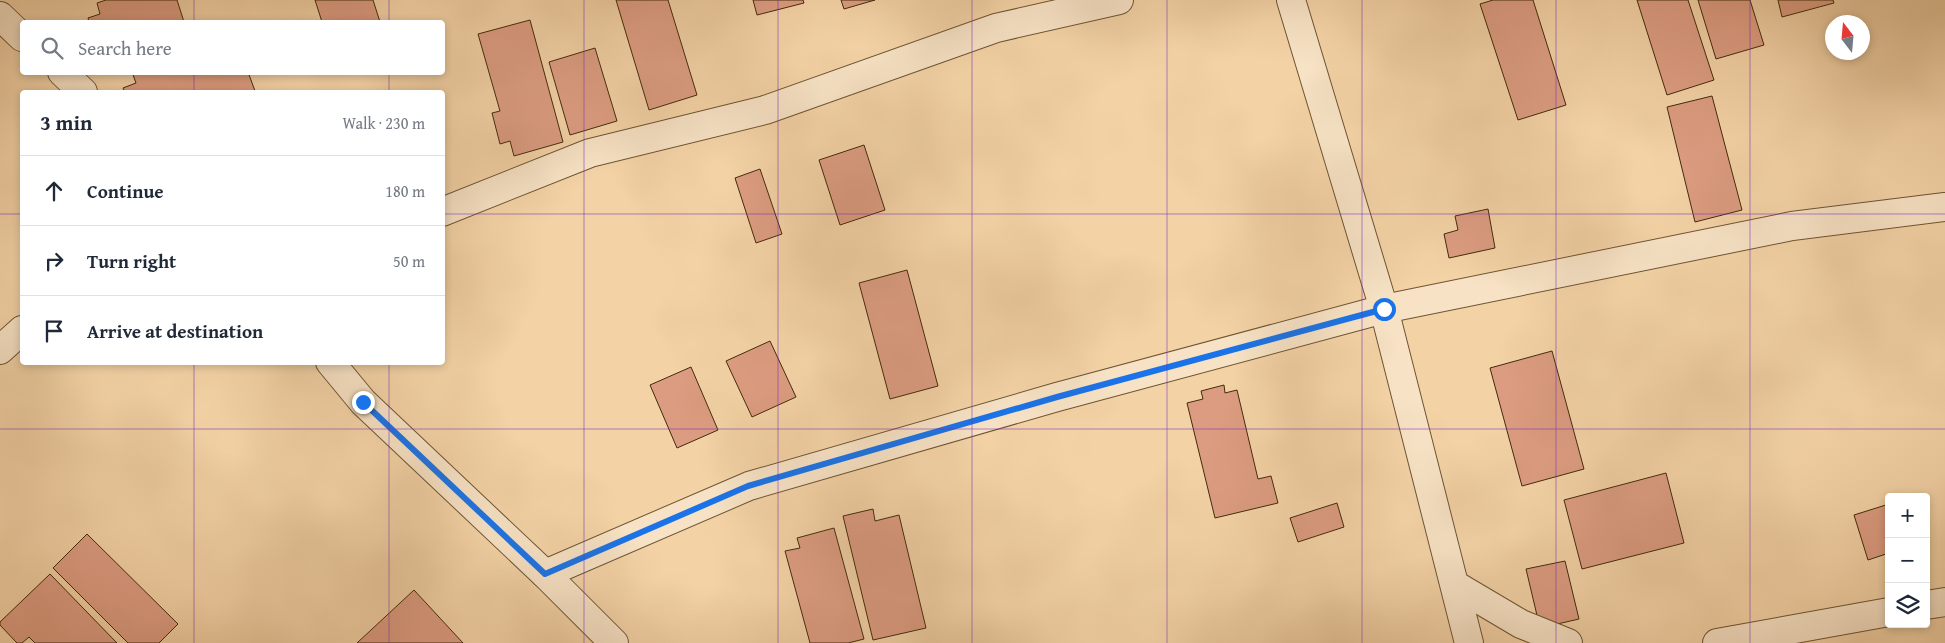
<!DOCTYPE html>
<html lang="en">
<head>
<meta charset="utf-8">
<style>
  :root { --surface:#fff; --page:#f2f2f3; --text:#1f2937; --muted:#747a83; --line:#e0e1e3 }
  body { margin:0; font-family:"Gentium Book Plus",serif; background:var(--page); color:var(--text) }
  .controls { position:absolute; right:15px; bottom:15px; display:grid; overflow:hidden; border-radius:5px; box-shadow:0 2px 8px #0003 }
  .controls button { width:45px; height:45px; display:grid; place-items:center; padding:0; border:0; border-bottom:1px solid var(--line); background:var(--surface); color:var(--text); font:25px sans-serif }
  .compass { position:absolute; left:1825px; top:15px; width:45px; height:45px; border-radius:50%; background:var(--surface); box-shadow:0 2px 8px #0003; rotate:344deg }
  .stop { position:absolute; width:15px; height:15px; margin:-11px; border:4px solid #1a73e8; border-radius:50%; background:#fff }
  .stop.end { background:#1a73e8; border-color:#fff; box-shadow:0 1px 5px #0008 }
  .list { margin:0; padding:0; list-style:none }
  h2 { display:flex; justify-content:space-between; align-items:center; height:65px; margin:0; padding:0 20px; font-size:21px }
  h2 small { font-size:16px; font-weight:400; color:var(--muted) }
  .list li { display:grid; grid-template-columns:32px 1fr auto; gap:15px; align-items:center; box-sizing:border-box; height:70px; padding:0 20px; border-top:1px solid var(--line) }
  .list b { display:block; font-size:19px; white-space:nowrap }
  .list em { font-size:16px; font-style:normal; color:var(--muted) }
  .icon { flex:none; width:28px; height:28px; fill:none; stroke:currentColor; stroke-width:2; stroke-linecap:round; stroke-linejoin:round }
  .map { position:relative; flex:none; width:1945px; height:643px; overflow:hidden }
  .search { position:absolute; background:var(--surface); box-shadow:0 2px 8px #0003; left:20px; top:20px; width:425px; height:55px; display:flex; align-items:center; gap:12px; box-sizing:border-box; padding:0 18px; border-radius:5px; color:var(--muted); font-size:19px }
  .panel { position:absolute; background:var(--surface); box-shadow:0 2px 8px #0003; left:20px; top:90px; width:425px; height:275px; border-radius:5px }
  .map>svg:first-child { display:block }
  .building { fill:#dc9c81; stroke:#422b0c }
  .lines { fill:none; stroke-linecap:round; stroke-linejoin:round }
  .street-casing { stroke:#6e5532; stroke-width:30 }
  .street { stroke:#f7e2c5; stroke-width:28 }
  .route { stroke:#1a73e8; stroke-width:6 }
  .grid { fill:none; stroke:#7b2cbf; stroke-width:1; stroke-opacity:0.55 }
</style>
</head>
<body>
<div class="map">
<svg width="1945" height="643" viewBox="0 0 1945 643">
  <rect width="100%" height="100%" fill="#f3d2a6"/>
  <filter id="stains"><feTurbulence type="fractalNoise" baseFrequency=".004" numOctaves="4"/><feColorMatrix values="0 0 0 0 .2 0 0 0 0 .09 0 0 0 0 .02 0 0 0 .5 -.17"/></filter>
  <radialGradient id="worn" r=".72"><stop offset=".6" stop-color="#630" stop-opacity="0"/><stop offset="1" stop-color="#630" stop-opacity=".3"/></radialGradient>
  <g class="building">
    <path d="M 106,0 L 177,0 L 184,22 L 89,22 L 88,18 L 100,14 L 97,3 Z"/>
    <path d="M 315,0 L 373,0 L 380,22 L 322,22 Z"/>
    <path d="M 616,0 L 668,0 L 697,95 L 649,110 Z"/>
    <path d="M 753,0 L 803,0 L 804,3 L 757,15 Z"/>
    <path d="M 841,0 L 875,0 L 844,9 Z"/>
    <path d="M 1493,0 L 1533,0 L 1566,105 L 1518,120 L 1480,4 Z"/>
    <path d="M 1637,0 L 1688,0 L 1714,80 L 1667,95 Z"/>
    <path d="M 1698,0 L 1750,0 L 1764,45 L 1716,59 Z"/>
    <path d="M 1778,0 L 1833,0 L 1834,3 L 1782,17 Z"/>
    <path d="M 530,20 L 563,142 L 514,156 L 510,141 L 500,144 L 492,113 L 500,111 L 478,34 Z"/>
    <path d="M 595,48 L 617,121 L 570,135 L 549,62 Z"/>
    <path d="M 132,72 L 248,72 L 255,91 L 125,92 L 123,88 L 136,83 Z"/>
    <path d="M 1712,96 L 1742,210 L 1695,222 L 1667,107 Z"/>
    <path d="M 864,145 L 885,210 L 840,225 L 819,160 Z"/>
    <path d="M 760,169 L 782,234 L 756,243 L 735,178 Z"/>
    <path d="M 1488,209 L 1495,248 L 1449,258 L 1444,234 L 1458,230 L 1455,216 Z"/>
    <path d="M 907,270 L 938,386 L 890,399 L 859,283 Z"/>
    <path d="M 770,341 L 796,397 L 752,417 L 726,361 Z"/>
    <path d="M 1552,351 L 1584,469 L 1522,486 L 1490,368 Z"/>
    <path d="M 691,367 L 718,430 L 677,448 L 650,385 Z"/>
    <path d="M 1224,385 L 1225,393 L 1237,390 L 1258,479 L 1271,476 L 1278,503 L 1215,518 L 1187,403 L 1203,399 L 1201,391 Z"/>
    <path d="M 1666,473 L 1684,543 L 1582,569 L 1564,500 Z"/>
    <path d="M 1337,503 L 1344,527 L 1298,542 L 1290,518 Z"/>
    <path d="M 1889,504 L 1889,553 L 1868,560 L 1854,515 Z"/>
    <path d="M 873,509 L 875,521 L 899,515 L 926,628 L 873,640 L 843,516 Z"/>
    <path d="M 834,528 L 864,639 L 848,643 L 810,643 L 785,551 L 800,548 L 797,538 Z"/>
    <path d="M 87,534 L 178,624 L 159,643 L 128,643 L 53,568 Z"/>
    <path d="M 1565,561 L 1579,619 L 1540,628 L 1526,569 Z"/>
    <path d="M 50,574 L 117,643 L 35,643 L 29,637 L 22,643 L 17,643 L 0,625 L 0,622 Z"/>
    <path d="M 414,590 L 463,643 L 357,643 Z"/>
  </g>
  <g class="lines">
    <g class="street-casing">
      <g id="street">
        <path d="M 1291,0 L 1384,309 L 1469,643"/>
        <path d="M 0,16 L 22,37"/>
        <path d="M 62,72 L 83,92"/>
        <path d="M 442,212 L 590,153 L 765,110 L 996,28 L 1119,0"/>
        <path d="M 0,350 L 22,330"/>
        <path d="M 330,362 L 363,402 L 545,574 L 614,643"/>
        <path d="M 545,574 L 749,486 L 1057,397 L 1384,309 L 1792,226 L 1945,207"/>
        <path d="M 1455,585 L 1521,624 L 1568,643"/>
        <path d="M 1926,605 L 1945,602"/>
        <path d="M 1717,643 L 1889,612"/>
      </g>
    </g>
    <use href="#street" class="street"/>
  </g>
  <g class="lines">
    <path class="route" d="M 363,402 L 545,574 L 748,486 L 1057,397 L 1384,309"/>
  </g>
  <path class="grid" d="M 194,0 L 194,22M 389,0 L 389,22M 584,0 L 584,643M 778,0 L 778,643M 972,0 L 972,643M 1167,0 L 1167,643M 1362,0 L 1362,643M 1556,0 L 1556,643M 1750,0 L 1750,643M 194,72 L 194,92M 389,72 L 389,92M 0,214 L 22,214M 442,214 L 1945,214M 194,362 L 194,643M 389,362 L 389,643M 0,429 L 1945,429"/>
  <rect width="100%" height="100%" filter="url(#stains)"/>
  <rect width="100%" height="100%" fill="url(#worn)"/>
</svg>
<div class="controls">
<button>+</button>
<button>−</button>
<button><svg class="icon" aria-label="layers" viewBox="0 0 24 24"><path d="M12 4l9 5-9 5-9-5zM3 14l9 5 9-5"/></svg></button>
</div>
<svg class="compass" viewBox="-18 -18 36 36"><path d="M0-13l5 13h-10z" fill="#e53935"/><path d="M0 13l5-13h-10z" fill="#747a83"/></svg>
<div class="stop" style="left:1384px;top:309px"></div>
<div class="stop end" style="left:363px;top:402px"></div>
<div class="search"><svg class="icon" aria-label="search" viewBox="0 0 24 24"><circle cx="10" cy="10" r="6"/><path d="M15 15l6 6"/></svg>Search here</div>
<section class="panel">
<h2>3 min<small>Walk · 230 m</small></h2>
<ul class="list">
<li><svg class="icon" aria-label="ahead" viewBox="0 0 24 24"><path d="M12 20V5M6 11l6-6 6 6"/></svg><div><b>Continue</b></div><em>180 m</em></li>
<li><svg class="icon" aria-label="right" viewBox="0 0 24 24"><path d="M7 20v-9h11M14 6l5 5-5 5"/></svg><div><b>Turn right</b></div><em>50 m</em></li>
<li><svg class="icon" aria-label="arrive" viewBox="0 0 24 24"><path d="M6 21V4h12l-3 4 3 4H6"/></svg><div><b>Arrive at destination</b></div></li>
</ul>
</section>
</div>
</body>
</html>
